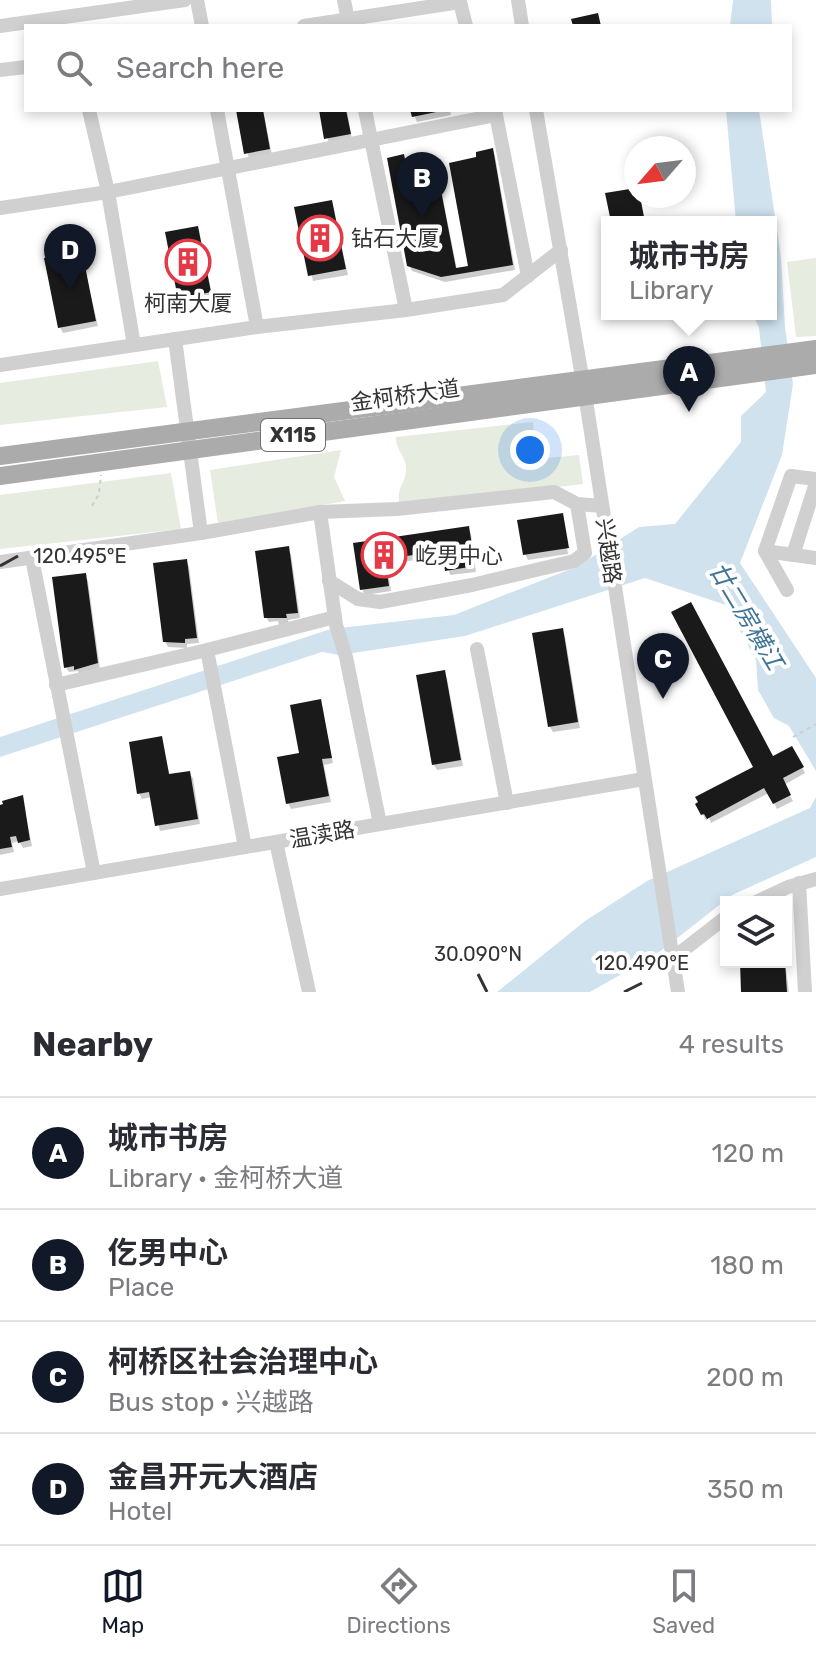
<!DOCTYPE html>
<html lang="en">
<head>
<meta charset="utf-8">
<style>
  :root { --surface:#fff; --page:#f2f2f3; --text:#2b2b33; --muted:#7c7c81; --line:#e1e1e2; --accent:#111827 }
  body { margin:0; font-family:Rubik,"Noto Sans SC",sans-serif; background:var(--page); color:var(--text) }
  .controls { position:absolute; right:24px; bottom:24px; display:grid; overflow:hidden; border-radius:0px; box-shadow:0 4px 12px #0003 }
  .controls button { width:72px; height:72px; display:grid; place-items:center; padding:0; border:0; border-bottom:2px solid var(--line); background:var(--surface); color:var(--text); font:40px sans-serif }
  .compass { position:absolute; left:624px; top:136px; width:72px; height:72px; border-radius:50%; background:var(--surface); box-shadow:0 4px 12px #0003; rotate:242deg }
  .you { position:absolute; left:530px; top:450px; width:28px; height:28px; margin:-20px; border:6px solid #fff; border-radius:50%; background:#1a73e8; box-shadow:0 0 0 12px #1a73e833 }
  .badge { display:grid; place-items:center; width:52px; height:52px; border-radius:50%; background:var(--accent); color:#fff; font-size:26px; font-weight:700 }
  .pin { position:absolute; translate:-50% -66px; filter:drop-shadow(0 2px 4px #0008) }
  .pin::after { content:''; position:absolute; top:42px; width:28px; height:24px; background:inherit; clip-path:polygon(0 0,100% 0,50% 100%) }
  .popup { position:absolute; left:601px; top:216px; width:176px; height:104px; box-sizing:border-box; display:grid; place-content:center; border-radius:0px; background:var(--surface); filter:drop-shadow(0 2px 6px #0005); font-size:26px; white-space:nowrap; color:var(--muted) }
  .popup b { font-size:30px; color:var(--text) }
  .popup::after { content:''; position:absolute; left:50%; top:100%; margin-left:-16px; border:16px solid transparent; border-top-color:var(--surface) }
  .list { margin:0; padding:0; list-style:none }
  h2 { display:flex; justify-content:space-between; align-items:center; height:104px; margin:0; padding:0 32px; font-size:34px }
  h2 small { font-size:26px; font-weight:400; color:var(--muted) }
  .list li { display:grid; grid-template-columns:52px 1fr auto; gap:24px; align-items:center; box-sizing:border-box; height:112px; padding:0 32px; border-top:2px solid var(--line) }
  .list b { display:block; font-size:30px; white-space:nowrap }
  .list p { margin:0; font-size:26px; white-space:nowrap; color:var(--muted) }
  .list em { font-size:26px; font-style:normal; color:var(--muted) }
  .icon { flex:none; width:44px; height:44px; fill:none; stroke:currentColor; stroke-width:2; stroke-linecap:round; stroke-linejoin:round }
  .map { position:relative; flex:none; width:816px; height:992px; overflow:hidden }
  .search { position:absolute; background:var(--surface); box-shadow:0 4px 12px #0003; left:24px; right:24px; top:24px; height:88px; display:flex; align-items:center; gap:20px; box-sizing:border-box; padding:0 28px; border-radius:0px; color:var(--muted); font-size:30px }
  .sheet { height:552px; background:var(--surface) }
  nav { display:flex; justify-content:space-around; align-items:center; box-sizing:border-box; height:112px; border-top:2px solid var(--line); background:var(--surface); font-size:22px; color:var(--muted) }
  nav a { display:grid; justify-items:center; gap:4px }
  nav .on { color:var(--accent) }
  .map>svg:first-child { display:block }
  .green { fill:#e6ecdf }
  .water { fill:#cfe2ee }
  .shadow { fill:#0003 }
  .building { fill:#1a1a1a }
  .lines { fill:none; stroke-linecap:round; stroke-linejoin:round }
  .path { stroke:#cdcdcd; stroke-width:2; stroke-dasharray:4 4; stroke-linecap:butt }
  .minor { stroke:#d0d0d0; stroke-width:14 }
  .major { stroke:#ababab; stroke-width:18 }
  .ticks { fill:none; stroke:#333; stroke-width:3 }
  .labels { text-anchor:middle; stroke-width:8; stroke-linejoin:round; paint-order:stroke }
  .shield { fill:#fff; stroke:#707070; stroke-width:2 }
  .shield-label { font-size:20px; font-weight:bold; fill:#333 }
  .poi-label { font-size:22px; fill:#333; stroke:#fff; text-anchor:start }
  .street-label { font-size:22px; fill:#333; stroke:#fff }
  .water-label { font-size:24px; font-style:italic; fill:#3f7597; stroke:#fff }
  .ticks-label { font-size:20px; text-anchor:middle; fill:#333; stroke:#fff; stroke-width:8; stroke-linejoin:round; paint-order:stroke }
</style>
</head>
<body>
<div class="map">
<svg width="816" height="992" viewBox="0 0 816 992">
  <rect width="100%" height="100%" fill="#fff"/>
  <g class="green">
    <path d="M 816,258 L 816,336 L 796,337 L 787,262 Z"/>
    <path d="M 158,361 L 167,407 L 0,425 L 0,383 Z"/>
    <path d="M 533,422 L 537,459 L 579,455 L 583,484 L 400,506 C 395,486 407,484 406,468 C 406,455 395,450 396,437 Z"/>
    <path d="M 341,450 L 334,477 L 345,501 L 218,523 L 210,470 Z"/>
    <path d="M 171,473 L 181,529 L 0,549 L 0,495 Z"/>
  </g>
  <g class="water">
    <path d="M 733,0 L 771,0 L 772,26 L 730,26 Z"/>
    <path d="M 726,110 L 759,110 L 781,257 L 785,327 L 793,384 L 782,455 L 740,563 L 816,678 L 816,771 L 789,726 L 774,718 L 758,690 L 756,660 L 726,605 L 645,578 L 465,636 L 340,655 L 322,652 L 0,757 L 0,737 L 331,629 L 454,615 L 578,566 L 639,527 L 675,524 L 741,442 L 741,416 L 766,392 L 759,328 L 753,314 L 771,314 L 771,222 L 736,222 Z"/>
    <path d="M 816,797 L 816,857 L 732,895 L 657,954 L 590,992 L 497,992 L 585,921 L 647,881 L 810,808 Z"/>
  </g>
  <g class="shadow">
    <path d="M 238,110 L 263,110 L 272,155 L 249,159 Z"/>
    <path d="M 321,110 L 347,110 L 352,140 L 329,144 Z"/>
    <path d="M 412,110 L 450,110 L 451,115 L 417,122 Z"/>
    <path d="M 492,151 L 495,156 L 515,270 L 445,282 L 412,271 L 409,265 L 403,156 L 408,172 L 435,167 L 438,173 L 457,270 L 470,268 L 479,159 Z"/>
    <path d="M 331,202 L 348,275 L 313,281 L 297,209 Z"/>
    <path d="M 197,228 L 213,298 L 183,304 L 180,298 Z"/>
    <path d="M 81,253 L 98,326 L 63,333 L 60,327 Z"/>
    <path d="M 562,515 L 568,554 L 528,560 L 525,554 Z"/>
    <path d="M 468,528 L 471,534 L 476,572 L 450,575 L 445,556 L 387,564 L 391,591 L 365,595 L 362,589 L 355,544 Z"/>
    <path d="M 288,549 L 291,554 L 300,618 L 288,620 L 289,623 L 279,625 L 278,621 L 269,622 L 266,617 Z"/>
    <path d="M 186,561 L 189,566 L 199,643 L 187,644 L 187,648 L 168,647 L 165,641 Z"/>
    <path d="M 85,575 L 88,581 L 100,669 L 79,674 L 78,671 L 69,672 L 66,667 Z"/>
    <path d="M 562,630 L 565,636 L 580,728 L 553,732 L 550,727 L 534,635 Z"/>
    <path d="M 444,673 L 447,678 L 463,766 L 437,770 L 434,765 L 418,677 Z"/>
    <path d="M 320,702 L 333,763 L 324,765 L 331,802 L 291,809 L 288,803 L 301,755 Z"/>
    <path d="M 161,738 L 170,776 L 189,773 L 193,778 L 200,824 L 160,831 L 152,797 L 142,799 L 139,793 Z"/>
    <path d="M 792,748 L 805,773 L 784,785 L 793,801 L 777,809 L 769,793 L 711,823 L 709,818 L 706,820 L 697,805 Z"/>
    <path d="M 22,797 L 32,846 L 23,848 L 19,841 L 12,843 L 14,852 L 0,855 L 0,807 Z"/>
    <path d="M 742,962 L 785,962 L 789,992 L 743,992 Z"/>
  </g>
  <g class="building">
    <path d="M 598,13 L 601,26 L 573,26 L 571,19 Z"/>
    <path d="M 236,110 L 263,110 L 270,149 L 244,154 Z"/>
    <path d="M 319,110 L 346,110 L 351,134 L 324,139 Z"/>
    <path d="M 410,110 L 441,110 L 441,111 L 412,117 Z"/>
    <path d="M 493,148 L 513,265 L 441,277 L 407,266 L 387,158 L 404,154 L 407,170 L 436,165 L 456,268 L 468,266 L 449,163 L 476,157 L 476,152 Z"/>
    <path d="M 636,188 L 636,196 L 640,196 L 645,222 L 611,222 L 605,193 Z"/>
    <path d="M 332,200 L 346,269 L 308,276 L 294,207 Z"/>
    <path d="M 198,226 L 211,292 L 178,299 L 165,232 Z"/>
    <path d="M 82,251 L 96,321 L 58,328 L 44,258 Z"/>
    <path d="M 563,513 L 569,548 L 523,555 L 517,520 Z"/>
    <path d="M 469,526 L 475,566 L 445,571 L 442,551 L 385,559 L 389,586 L 360,590 L 353,543 Z"/>
    <path d="M 289,546 L 298,613 L 286,614 L 287,618 L 264,618 L 255,551 Z"/>
    <path d="M 187,559 L 197,638 L 185,639 L 185,643 L 163,642 L 153,563 Z"/>
    <path d="M 86,573 L 98,663 L 74,670 L 74,666 L 64,668 L 52,577 Z"/>
    <path d="M 691,602 L 773,756 L 792,746 L 804,767 L 783,778 L 791,795 L 773,804 L 764,788 L 707,819 L 704,814 L 701,815 L 695,804 L 698,802 L 695,797 L 753,767 L 671,612 Z"/>
    <path d="M 563,628 L 578,722 L 548,727 L 532,633 Z"/>
    <path d="M 445,670 L 461,760 L 432,765 L 416,675 Z"/>
    <path d="M 321,699 L 332,758 L 322,759 L 329,796 L 286,804 L 277,757 L 299,753 L 290,705 Z"/>
    <path d="M 162,736 L 169,774 L 190,771 L 198,819 L 155,826 L 149,792 L 137,794 L 129,742 Z"/>
    <path d="M 23,795 L 30,840 L 18,843 L 16,836 L 10,837 L 12,847 L 0,849 L 0,805 L 3,804 L 2,801 Z"/>
    <path d="M 740,962 L 785,962 L 787,992 L 741,992 Z"/>
  </g>
  <g class="lines">
    <g class="path">
      <path d="M 92,506 L 99,494 L 101,475"/>
      <path d="M 793,737 L 816,724"/>
    </g>
    <g class="minor">
      <path d="M 197,0 L 202,26"/>
      <path d="M 344,0 L 349,26"/>
      <path d="M 518,0 L 522,26"/>
      <path d="M 0,26 L 185,0"/>
      <path d="M 304,26 L 460,2 L 466,26"/>
      <path d="M 0,70 L 26,67"/>
      <path d="M 89,110 L 108,192 L 134,345"/>
      <path d="M 217,110 L 257,327"/>
      <path d="M 365,110 L 406,310"/>
      <path d="M 495,110 L 528,276"/>
      <path d="M 536,110 L 585,394 L 678,992"/>
      <path d="M 0,208 L 108,192 L 496,115"/>
      <path d="M 175,339 L 201,533"/>
      <path d="M 0,365 L 257,327 L 406,310 L 503,295 L 561,250"/>
      <path d="M 320,512 L 336,625 L 346,657 L 380,824"/>
      <path d="M 765,551 L 816,558"/>
      <path d="M 793,555 L 816,483"/>
      <path d="M 32,558 L 94,873"/>
      <path d="M 0,562 L 201,533 L 320,512 L 397,509 L 554,492 L 577,504 L 602,506"/>
      <path d="M 329,581 L 358,599 L 380,602 L 472,585 L 574,561 L 585,553 L 577,504"/>
      <path d="M 787,590 L 765,551 L 791,476 L 816,479"/>
      <path d="M 477,649 L 507,803"/>
      <path d="M 207,650 L 245,847"/>
      <path d="M 56,685 L 207,650 L 335,617"/>
      <path d="M 276,842 L 309,992"/>
      <path d="M 799,883 L 805,992"/>
      <path d="M 0,889 L 644,779"/>
      <path d="M 756,902 L 788,887 L 816,879"/>
      <path d="M 672,959 L 726,917"/>
    </g>
    <g class="major">
      <path d="M 0,456 L 816,349"/>
      <path d="M 0,476 L 816,365"/>
    </g>
  </g>
  <path class="ticks" d="M 0,566 L 18,556M 478,974 L 487,992M 624,992 L 642,983"/>
  <defs>
    <g id="building-ring" transform="scale(2.3)"><circle r="9.5" fill="#fff" stroke="#e63946" stroke-width="1.5"/><path d="M-4-6H4V6H1V3H-1V6H-4ZM-2.5-4.3h1.7v1.8h-1.7ZM.8-4.3h1.7v1.8H.8ZM-2.5-1h1.7V.8h-1.7ZM.8-1h1.7V.8H.8Z" fill="#e63946"/></g>
  </defs>
  <g fill-rule="evenodd">
    <use href="#building-ring" x="320" y="238"/>
    <use href="#building-ring" x="188" y="262"/>
    <use href="#building-ring" x="384" y="555"/>
  </g>
  <g class="labels">
    <rect class="shield" x="261" y="419" width="64" height="32" rx="6"/>
    <g class="shield-label">
      <text x="293" y="442">X115</text>
    </g>
    <g class="poi-label">
      <text x="351" y="246">钻石大厦</text>
      <text x="188" y="311" text-anchor="middle">柯南大厦</text>
      <text x="415" y="563">屹男中心</text>
    </g>
    <g class="street-label">
      <text transform="translate(405 395) rotate(-8)" y="8">金柯桥大道</text>
      <text transform="translate(609 551) rotate(82)" y="8">兴越路</text>
      <text transform="translate(322 834) rotate(-10)" y="8">温渎路</text>
    </g>
    <g class="water-label">
      <text transform="translate(746 616) rotate(59)" y="8">廿二房横江</text>
    </g>
  </g>
  <g class="ticks-label">
    <text x="80" y="563">120.495°E</text>
    <text x="478" y="961">30.090°N</text>
    <text x="642" y="970">120.490°E</text>
  </g>
</svg>
<div class="controls">
<button><svg class="icon" aria-label="layers" viewBox="0 0 24 24"><path d="M12 4l9 5-9 5-9-5zM3 14l9 5 9-5"/></svg></button>
</div>
<svg class="compass" viewBox="-18 -18 36 36"><path d="M0-13l5 13h-10z" fill="#e53935"/><path d="M0 13l5-13h-10z" fill="#7c7c81"/></svg>
<div class="you"></div>
<div class="pin badge" style="left:689px;top:412px">A</div>
<div class="popup"><b>城市书房</b>Library</div>
<div class="pin badge" style="left:422px;top:218px">B</div>
<div class="pin badge" style="left:663px;top:699px">C</div>
<div class="pin badge" style="left:70px;top:290px">D</div>
<div class="search"><svg class="icon" aria-label="search" viewBox="0 0 24 24"><circle cx="10" cy="10" r="6"/><path d="M15 15l6 6"/></svg>Search here</div>
</div>
<section class="sheet">
<h2>Nearby<small>4 results</small></h2>
<ul class="list">
<li><span class="badge">A</span><div><b>城市书房</b><p>Library · 金柯桥大道</p></div><em>120 m</em></li>
<li><span class="badge">B</span><div><b>仡男中心</b><p>Place</p></div><em>180 m</em></li>
<li><span class="badge">C</span><div><b>柯桥区社会治理中心</b><p>Bus stop · 兴越路</p></div><em>200 m</em></li>
<li><span class="badge">D</span><div><b>金昌开元大酒店</b><p>Hotel</p></div><em>350 m</em></li>
</ul>
</section>
<nav>
<a class="on"><svg class="icon" aria-label="map" viewBox="0 0 24 24"><path d="M3 6l6-2 6 2 6-2v14l-6 2-6-2-6 2zM9 4v14M15 6v14"/></svg>Map</a>
<a><svg class="icon" aria-label="directions" viewBox="0 0 24 24"><path d="M12 3l9 9-9 9-9-9zM9 14v-3h6M13 9l2 2-2 2"/></svg>Directions</a>
<a><svg class="icon" aria-label="saved" viewBox="0 0 24 24"><path d="M7 4h10v16l-5-4-5 4z"/></svg>Saved</a>
</nav>
</body>
</html>
